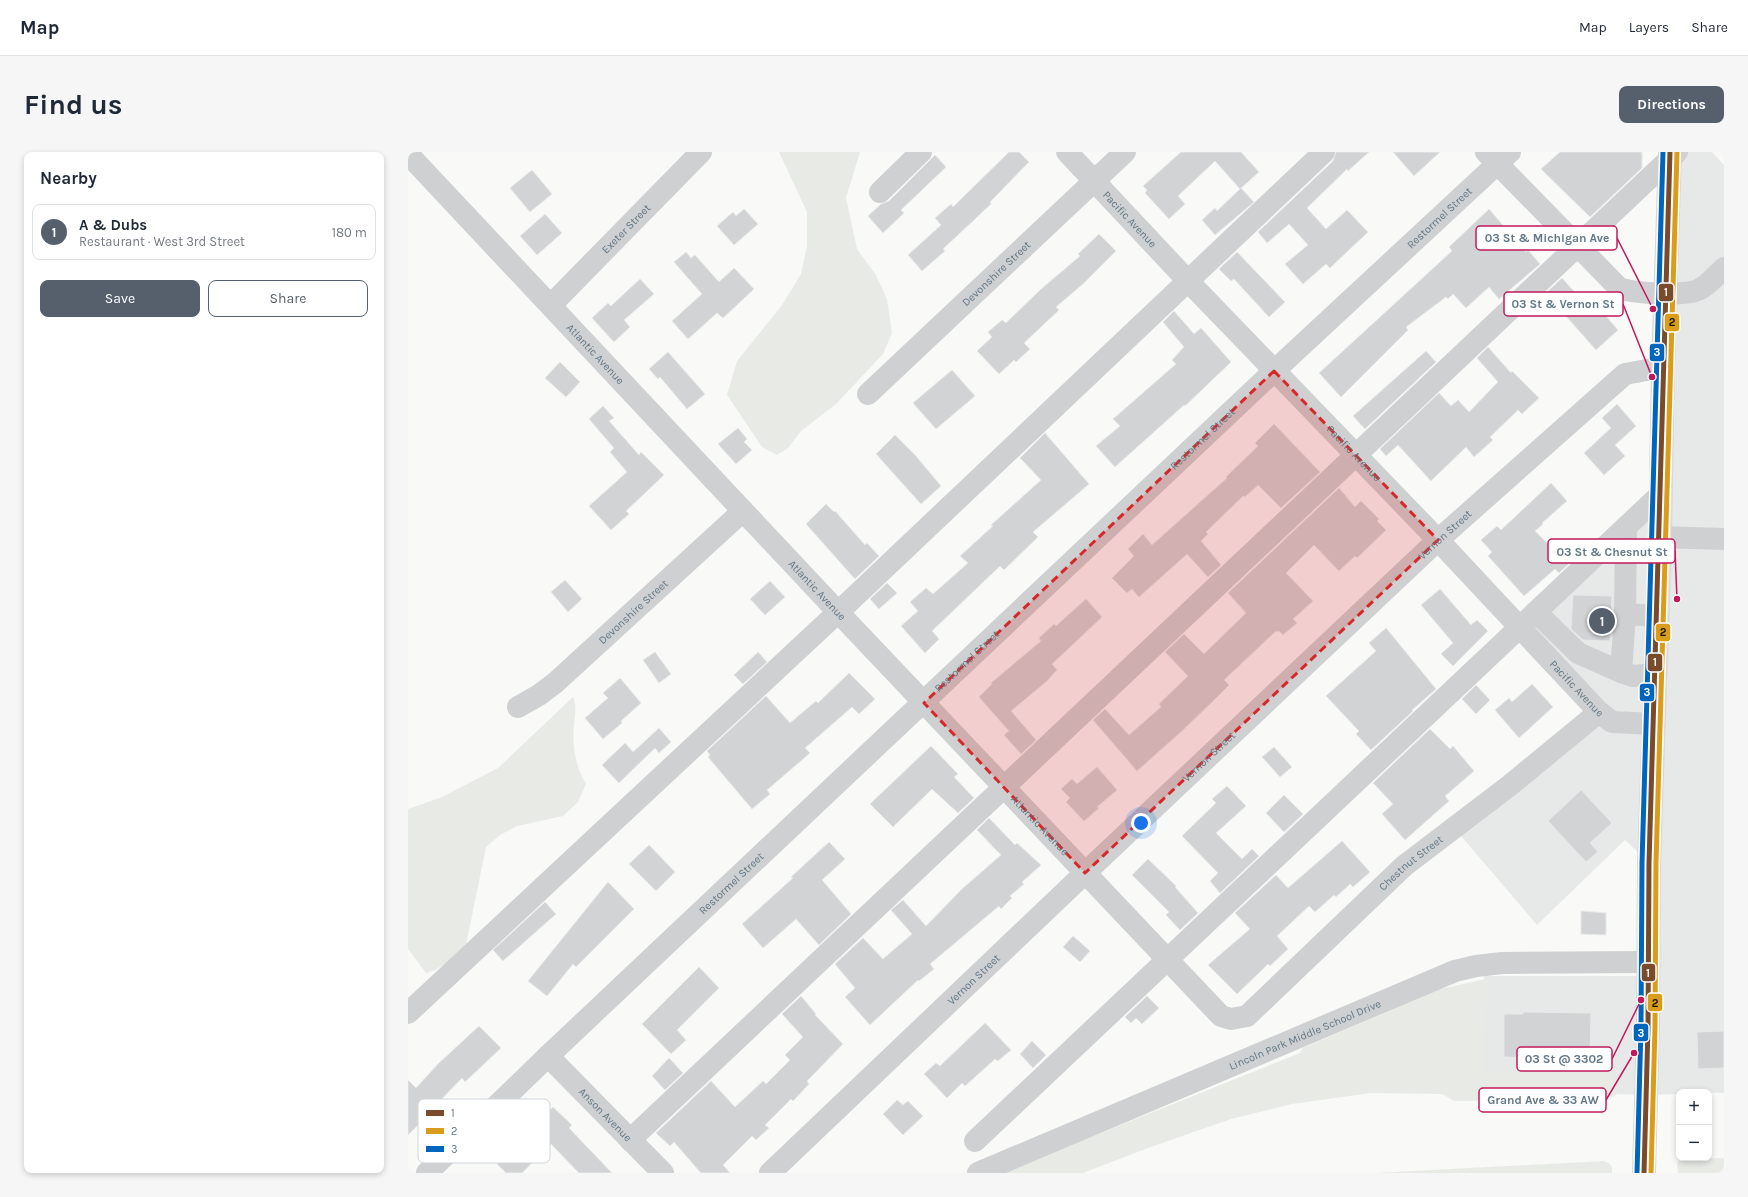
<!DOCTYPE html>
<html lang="en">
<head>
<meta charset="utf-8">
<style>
  :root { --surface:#fff; --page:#f6f6f7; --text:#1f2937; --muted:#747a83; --line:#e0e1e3; --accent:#55606c }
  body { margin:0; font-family:Karla,sans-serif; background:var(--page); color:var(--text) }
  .controls { position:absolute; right:12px; bottom:12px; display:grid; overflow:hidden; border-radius:8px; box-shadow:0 2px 6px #0003 }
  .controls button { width:36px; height:36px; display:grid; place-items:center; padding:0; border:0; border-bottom:1px solid var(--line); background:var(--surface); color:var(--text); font:20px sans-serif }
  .you { position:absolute; left:733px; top:671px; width:14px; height:14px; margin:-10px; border:3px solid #fff; border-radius:50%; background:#1a73e8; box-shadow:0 0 0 6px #1a73e833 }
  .badge { display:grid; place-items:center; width:26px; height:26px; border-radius:50%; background:var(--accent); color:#fff; font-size:13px; font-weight:700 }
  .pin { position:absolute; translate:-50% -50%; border:2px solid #fff; box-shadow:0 1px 4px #0006 }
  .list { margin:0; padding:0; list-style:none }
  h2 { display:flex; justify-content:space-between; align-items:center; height:52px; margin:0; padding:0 16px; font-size:17px }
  h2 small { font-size:13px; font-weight:400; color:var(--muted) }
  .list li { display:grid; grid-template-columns:26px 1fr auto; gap:12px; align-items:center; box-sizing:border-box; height:56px; margin:0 8px 8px; padding:0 8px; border:1px solid var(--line); border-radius:8px }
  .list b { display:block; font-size:15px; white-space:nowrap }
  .list p { margin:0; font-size:13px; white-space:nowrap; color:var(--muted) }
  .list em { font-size:13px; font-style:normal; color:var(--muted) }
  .actions { display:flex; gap:8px; padding:12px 16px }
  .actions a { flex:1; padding:9px 0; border:1px solid var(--accent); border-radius:8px; text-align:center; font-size:14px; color:var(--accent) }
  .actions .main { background:var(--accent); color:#fff }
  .map { position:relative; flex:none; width:1316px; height:1021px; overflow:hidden; border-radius:8px }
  header { display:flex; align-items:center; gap:24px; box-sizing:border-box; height:56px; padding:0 20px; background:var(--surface); border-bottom:1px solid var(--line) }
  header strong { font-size:19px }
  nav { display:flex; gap:22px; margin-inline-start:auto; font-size:14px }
  .intro { display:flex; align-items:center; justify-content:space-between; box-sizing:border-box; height:96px; padding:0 24px }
  h1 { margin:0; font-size:28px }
  .button { padding:10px 18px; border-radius:8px; background:var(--accent); color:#fff; font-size:14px; font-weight:700 }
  main { display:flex; gap:24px; padding:0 24px }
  aside { flex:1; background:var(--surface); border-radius:8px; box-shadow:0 2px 6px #0003 }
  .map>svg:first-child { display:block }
  .built { fill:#e7e9e9 }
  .green { fill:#e8ebe5 }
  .building { fill:#d1d3d4; stroke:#e8e8e8 }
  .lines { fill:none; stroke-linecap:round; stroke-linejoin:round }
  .major-casing { stroke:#d6d7d8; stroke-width:24 }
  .minor { stroke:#ced0d1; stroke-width:22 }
  .major { stroke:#e2e3e3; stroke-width:22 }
  .bus-1-casing { stroke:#fff; stroke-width:8 }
  .bus-2-casing { stroke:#fff; stroke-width:8 }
  .bus-3-casing { stroke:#fff; stroke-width:8 }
  .bus-1 { stroke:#7a4b2a; stroke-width:5 }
  .bus-2 { stroke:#d99d1b; stroke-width:5 }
  .bus-3 { stroke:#0065bd; stroke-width:5 }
  .marked { fill:#d62828; fill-opacity:0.2; stroke:#d62828; stroke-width:3; stroke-dasharray:8 5; stroke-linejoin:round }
  .labels { text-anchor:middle; stroke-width:4; stroke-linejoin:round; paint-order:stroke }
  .street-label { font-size:11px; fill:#627785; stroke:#fff }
  .key { fill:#fff; stroke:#d0d6da; stroke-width:1 }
  .key-label { font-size:11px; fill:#627785 }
  .leader { fill:none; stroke:#c2185b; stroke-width:1.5 }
  .callout-dot { fill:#c2185b; stroke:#fff; stroke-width:1.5 }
  .callout { fill:#fff; stroke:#c2185b; stroke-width:1.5 }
  .callout-label { font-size:12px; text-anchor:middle; font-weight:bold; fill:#627785 }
  .line-badge { stroke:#fff; stroke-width:1.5 }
  .badge-label { font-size:11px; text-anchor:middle; font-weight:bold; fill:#fff }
  .pale-badge-label { font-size:11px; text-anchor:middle; font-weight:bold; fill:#111 }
</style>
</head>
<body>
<header>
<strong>Map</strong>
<nav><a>Map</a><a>Layers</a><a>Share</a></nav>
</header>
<div class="intro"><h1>Find us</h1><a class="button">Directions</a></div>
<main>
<aside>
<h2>Nearby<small></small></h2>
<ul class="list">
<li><span class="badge">1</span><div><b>A &amp; Dubs</b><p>Restaurant · West 3rd Street</p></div><em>180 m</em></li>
</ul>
<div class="actions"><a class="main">Save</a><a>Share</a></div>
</aside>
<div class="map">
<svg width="1316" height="1021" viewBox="0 0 1316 1021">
  <rect width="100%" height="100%" fill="#f9f9f8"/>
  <path class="built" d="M 1262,0 L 1304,0 L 1316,13 L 1316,941 L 1271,940 L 1271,942 L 1237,943 L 1070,938 L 1076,824 L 1240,824 L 1241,711 L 1217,688 L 1129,773 L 1047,677 L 1191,560 L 1112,475 L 1252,343 Z"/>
  <g class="green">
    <path d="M 371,0 L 452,0 L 438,46 L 449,97 L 468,123 L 479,147 L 484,181 L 475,202 L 461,217 L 428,252 L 393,279 L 380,296 L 369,303 L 354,295 L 319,243 L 329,209 L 374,153 L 393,122 L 399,94 L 399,60 Z"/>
    <path d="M 165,545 C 169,555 167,561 166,572 C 164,593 167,614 178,632 L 170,650 L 155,664 L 109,674 L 92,683 L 78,695 L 58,793 L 40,810 L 27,818 L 18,821 L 0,797 L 0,657 L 34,645 L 90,616 Z"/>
    <path d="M 1078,827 L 1080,830 L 1074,917 L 1075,920 L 1091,919 L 1186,919 L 1198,920 L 1209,931 L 1208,943 L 1205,945 L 1060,949 L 1046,949 L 1034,942 L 963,941 L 884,952 L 823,967 L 740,996 L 675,1021 L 593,1021 L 892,901 L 895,896 L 1032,837 Z"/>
    <path d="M 1316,1006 L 1316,1021 L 1270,1021 L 1269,1012 L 1272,1007 Z"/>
    <path d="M 1195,1009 L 1201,1011 L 1204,1015 L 1204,1021 L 967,1021 Z"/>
  </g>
  <g class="building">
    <path d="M 601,0 L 611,0 L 621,10 L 582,50 L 583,52 L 535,97 L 537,99 L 514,119 L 500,103 L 533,73 L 527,66 L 543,52 L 545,55 Z"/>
    <path d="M 773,0 L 833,0 L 851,20 L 832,37 L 807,9 L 770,44 L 777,52 L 761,67 L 737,41 L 739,38 L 735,34 Z"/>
    <path d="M 928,0 L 961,0 L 940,19 L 939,17 L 899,56 L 918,77 L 939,58 L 960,80 L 922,116 L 918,112 L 895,132 L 877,112 L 900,93 L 881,72 L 859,91 L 850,80 L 925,9 Z"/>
    <path d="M 985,0 L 1032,0 L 1006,24 Z"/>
    <path d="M 1152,0 L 1234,0 L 1234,16 L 1182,65 L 1133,17 Z"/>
    <path d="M 527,3 L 538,15 L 493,58 L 496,61 L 475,81 L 460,64 L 473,52 L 481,49 Z"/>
    <path d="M 124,18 L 144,42 L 122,60 L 102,36 Z"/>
    <path d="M 833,36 L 846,50 L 807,83 L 794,68 L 807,56 L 809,59 Z"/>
    <path d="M 336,57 L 350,72 L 326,93 L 309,74 L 325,60 L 328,64 Z"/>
    <path d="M 1081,57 L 1118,100 L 1120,98 L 1132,112 L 1091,147 L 1081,135 L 1058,156 L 1045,142 L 1040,147 L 1038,145 L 998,175 L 1000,178 L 933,245 L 911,221 L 1044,99 L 1041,95 Z"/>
    <path d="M 137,62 L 154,81 L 129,103 L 112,84 Z"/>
    <path d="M 691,82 L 708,99 L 676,131 L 648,155 L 651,158 L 616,191 L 622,197 L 608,210 L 606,208 L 591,222 L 569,199 L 584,185 L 580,180 L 594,168 L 598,171 L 632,138 L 672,104 L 670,102 Z"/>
    <path d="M 278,100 L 283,106 L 287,103 L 311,130 L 326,116 L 346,137 L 315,166 L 309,161 L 280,187 L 264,169 L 294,142 L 266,110 Z"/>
    <path d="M 829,100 L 877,150 L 861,165 L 826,127 L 823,129 L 811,117 Z"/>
    <path d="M 1154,126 L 1171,145 L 1177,140 L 1210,178 L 1188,198 L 1150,155 L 1147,158 L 1135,144 Z"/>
    <path d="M 232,127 L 246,142 L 216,168 L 222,175 L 206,190 L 184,166 L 200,151 L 203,154 Z"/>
    <path d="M 766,159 L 786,182 L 793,176 L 823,210 L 777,254 L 776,253 L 707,315 L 688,294 L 712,274 L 705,267 L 768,212 L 764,208 L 776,195 L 755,170 Z"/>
    <path d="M 1080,195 L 1103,221 L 1104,219 L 1131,246 L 1114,262 L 1110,258 L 1082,285 L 1085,288 L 1066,305 L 1058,295 L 1023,329 L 990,293 L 978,304 L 972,297 L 1031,241 L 1043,254 L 1050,248 L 1061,260 L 1090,230 L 1069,206 Z"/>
    <path d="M 1018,199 L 1028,210 L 957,277 L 945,264 Z"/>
    <path d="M 260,200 L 297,242 L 279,257 L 252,225 L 250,227 L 241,217 Z"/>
    <path d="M 152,210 L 172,230 L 158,245 L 137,226 Z"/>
    <path d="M 544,218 L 567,244 L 528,277 L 505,251 Z"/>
    <path d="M 1209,252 L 1228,274 L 1207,293 L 1217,304 L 1196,323 L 1176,301 L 1203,276 L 1194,266 Z"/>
    <path d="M 195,254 L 206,266 L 201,269 L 231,303 L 233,300 L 256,323 L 218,359 L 221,362 L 203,378 L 181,354 L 219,320 L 202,300 L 206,296 L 181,267 Z"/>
    <path d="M 866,272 L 912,320 L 873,356 L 850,333 L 837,345 L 835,344 L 798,380 L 800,382 L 793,389 L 813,413 L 800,425 L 779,402 L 731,445 L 724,437 L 719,441 L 704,426 L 726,404 L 720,397 L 735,382 L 744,393 L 819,326 L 818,325 L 850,294 L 847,291 Z"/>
    <path d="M 330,276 L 339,287 L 336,290 L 344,298 L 328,312 L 310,292 Z"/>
    <path d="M 637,281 L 681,332 L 625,380 L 630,385 L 596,418 L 592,414 L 524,479 L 531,487 L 517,501 L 493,474 L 510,459 L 502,450 L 518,436 L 525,442 L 560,411 L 552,404 L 585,374 L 583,373 L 633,328 L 612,306 Z"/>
    <path d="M 487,283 L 507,303 L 533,334 L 513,352 L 468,302 Z"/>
    <path d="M 1143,331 L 1159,349 L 1134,371 L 1135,372 L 1127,379 L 1150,402 L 1155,398 L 1165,408 L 1151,421 L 1147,417 L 1116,444 L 1080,404 L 1084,400 L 1073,388 L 1089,374 L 1093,378 Z"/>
    <path d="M 931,336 L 947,355 L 953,349 L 971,367 L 969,369 L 978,378 L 949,406 L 947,404 L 931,419 L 906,393 L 878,421 L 905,449 L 885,467 L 889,471 L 875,483 L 871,479 L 869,480 L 868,479 L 816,528 L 821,533 L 805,549 L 775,578 L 729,619 L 685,568 L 697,557 L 721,583 L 753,555 L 751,552 L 780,524 L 757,500 L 776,482 L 796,502 L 838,461 L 820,441 Z"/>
    <path d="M 418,352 L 426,360 L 427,359 L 457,393 L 459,391 L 471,404 L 447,427 L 398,372 Z"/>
    <path d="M 157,428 L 174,447 L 160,460 L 143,440 Z"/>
    <path d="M 362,429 L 377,445 L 357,463 L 342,447 Z"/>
    <path d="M 479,431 L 489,441 L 471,457 L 462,447 Z"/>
    <path d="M 1032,437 L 1063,473 L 1069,468 L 1080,479 L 1045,514 L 1033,502 L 1045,491 L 1013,453 Z"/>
    <path d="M 1165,443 L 1204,444 L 1202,489 L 1175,488 L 1163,477 Z"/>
    <path d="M 678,447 L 694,465 L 644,512 L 649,518 L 639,529 L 603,559 L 628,588 L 613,602 L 596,583 L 601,579 L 571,545 L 584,532 L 583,531 L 633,489 L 631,486 L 646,472 L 648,474 Z"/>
    <path d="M 978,476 L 1028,537 L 1004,558 L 1005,559 L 963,598 L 948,582 L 951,579 L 918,544 L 968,499 L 961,491 Z"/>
    <path d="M 247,500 L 263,522 L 251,531 L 235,508 Z"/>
    <path d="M 350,500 L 359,510 L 335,532 L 326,523 Z"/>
    <path d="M 441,521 L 467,547 L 451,562 L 444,555 L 397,596 L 402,601 L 359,638 L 362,642 L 344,657 L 300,605 L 302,603 L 299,599 L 358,544 L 382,571 L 408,549 L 410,551 Z"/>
    <path d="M 212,526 L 233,551 L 213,569 L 214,571 L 195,587 L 177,566 L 200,546 L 195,541 Z"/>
    <path d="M 1124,532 L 1145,555 L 1111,586 L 1087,558 L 1101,546 L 1104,550 Z"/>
    <path d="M 1068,533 L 1082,548 L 1068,562 L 1054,547 Z"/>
    <path d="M 251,576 L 263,590 L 251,601 L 247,596 L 211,631 L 194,613 L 217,591 L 225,600 Z"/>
    <path d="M 1022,577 L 1042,597 L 1045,594 L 1066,619 L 1037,644 L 1041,649 L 997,688 L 974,662 L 985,652 L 965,631 Z"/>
    <path d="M 523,594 L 550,622 L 546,625 L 566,646 L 550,661 L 524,637 L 485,675 L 462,652 Z"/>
    <path d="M 866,595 L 884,615 L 872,625 L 854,605 Z"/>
    <path d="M 689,615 L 709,638 L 689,655 L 691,656 L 676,669 L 658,650 L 662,646 L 653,637 L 664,627 L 669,632 Z"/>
    <path d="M 819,634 L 838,654 L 808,681 L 834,707 L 844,697 L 851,704 L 812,741 L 802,729 L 810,721 L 774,684 L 808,651 L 804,647 Z"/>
    <path d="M 1173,638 L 1204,671 L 1182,691 L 1190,700 L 1178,710 L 1140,669 Z"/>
    <path d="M 876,643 L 895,662 L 876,680 L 858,661 Z"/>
    <path d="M 581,666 L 607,693 L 609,691 L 633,713 L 614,730 L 616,732 L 602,744 L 604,746 L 593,757 L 591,754 L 522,812 L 526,817 L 511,829 L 510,828 L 462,873 L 437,845 L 447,836 L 427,812 L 455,786 L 475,807 L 504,782 L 483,758 L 495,748 L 518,774 L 554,737 L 593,703 L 569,678 Z"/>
    <path d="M 934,689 L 962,720 L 945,735 L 942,732 L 928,745 L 926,743 L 907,760 L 901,754 L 869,784 L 880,797 L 862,814 L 860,812 L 829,842 L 800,813 L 842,777 L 827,761 L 868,723 L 880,736 Z"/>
    <path d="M 421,690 L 437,707 L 414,728 L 443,762 L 411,793 L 388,767 L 355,796 L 334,772 L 385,726 L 383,725 Z"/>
    <path d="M 241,693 L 267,720 L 248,739 L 221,712 Z"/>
    <path d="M 740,707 L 768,734 L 767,735 L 790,761 L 772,778 L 758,763 L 761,760 L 724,723 Z"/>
    <path d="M 200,730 L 226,757 L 168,815 L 165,812 L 139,844 L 120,829 Z"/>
    <path d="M 137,750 L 148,762 L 95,809 L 85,798 Z"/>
    <path d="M 1173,759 L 1198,761 L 1198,783 L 1173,782 Z"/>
    <path d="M 665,784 L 682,799 L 672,810 L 655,795 Z"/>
    <path d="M 291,815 L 311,836 L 269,878 L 278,888 L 263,902 L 234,872 Z"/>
    <path d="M 393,844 L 408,862 L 407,863 L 435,892 L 399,929 L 401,932 L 385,949 L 383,947 L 357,973 L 361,976 L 348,988 L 344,984 L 315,1013 L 322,1021 L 293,1021 L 266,990 L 262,994 L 248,981 L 303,929 L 327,955 L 355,929 L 358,932 L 382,908 L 377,903 L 395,885 L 374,862 Z"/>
    <path d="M 739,844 L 751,856 L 734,872 L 728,866 L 723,871 L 717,865 Z"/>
    <path d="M 1115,860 L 1183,861 L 1182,907 L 1096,905 L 1096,862 L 1115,862 Z"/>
    <path d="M 577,871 L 603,898 L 590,909 L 587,907 L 557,934 L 554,931 L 539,946 L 516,922 L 528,911 L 532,914 Z"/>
    <path d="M 71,874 L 93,896 L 57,930 L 54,926 L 26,955 L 27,956 L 0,983 L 0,928 L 8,936 L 30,912 Z"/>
    <path d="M 1316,879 L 1316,916 L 1290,917 L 1289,880 Z"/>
    <path d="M 624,889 L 638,903 L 625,916 L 612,902 Z"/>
    <path d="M 261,906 L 275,921 L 257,938 L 244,924 Z"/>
    <path d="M 489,948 L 495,953 L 500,949 L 515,964 L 495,983 L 475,962 Z"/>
    <path d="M 145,955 L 164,973 L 161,976 L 204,1021 L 171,1021 L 143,992 L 114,1021 L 98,1021 L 89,1012 Z"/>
  </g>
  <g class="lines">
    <g class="major-casing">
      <path id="major" d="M 1236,1021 L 1240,875 L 1241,711 L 1252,385 L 1255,215 L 1262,0"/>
    </g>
    <g class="minor">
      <path id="s1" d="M 659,0 L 780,129 L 1030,388 L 1191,560 L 1204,570 L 1246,572"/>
      <path d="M 1078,0 L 1210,135 C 1221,142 1278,144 1290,138 C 1300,134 1308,123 1316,116"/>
      <path id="s2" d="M 0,2 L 430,460 L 813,864 L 823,867 L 839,864 L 996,714 L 1101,634 L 1191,560"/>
      <path d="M 472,40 L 513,0"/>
      <path id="s3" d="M 143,153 L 293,0"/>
      <path id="s4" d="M 460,242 L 717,0"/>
      <path d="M 1252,385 L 1316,387"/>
      <path d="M 1128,460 L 1170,501 L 1213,520"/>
      <path d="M 1217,462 L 1218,375"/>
      <path d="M 1248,522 L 1225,524 L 1213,520 L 1217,462 L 1250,464"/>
      <path id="s5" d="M 110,555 L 131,543 L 147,531 L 335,359"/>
      <path d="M 0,861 L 442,449 L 916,0"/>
      <path id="s6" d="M 140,904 L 255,1021"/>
      <path d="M 222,988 L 1269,0"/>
      <path d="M 567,989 L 1253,342"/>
      <path id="s7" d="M 19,1021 L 140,904 L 866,219 L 1102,0"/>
      <path id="s8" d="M 362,1021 L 677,721 L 1030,388 L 1217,222 L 1255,215"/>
      <path id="s9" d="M 570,1021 L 1047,819 L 1068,814 L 1094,811 L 1239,810"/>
    </g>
    <use href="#major" class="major"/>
    <g class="bus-1-casing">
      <path id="bus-1" d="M 1236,1021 L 1240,875 L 1241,711 L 1262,0"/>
    </g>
    <g class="bus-2-casing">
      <path id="bus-2" d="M 1243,1021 L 1247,875 L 1248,711 L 1269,0"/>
    </g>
    <g class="bus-3-casing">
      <path id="bus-3" d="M 1229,1021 L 1233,875 L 1234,711 L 1255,0"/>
    </g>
    <use href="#bus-1" class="bus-1"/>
    <use href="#bus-2" class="bus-2"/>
    <use href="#bus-3" class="bus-3"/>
  </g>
  <path class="marked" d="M 866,219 L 1030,388 L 677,721 L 516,551 Z"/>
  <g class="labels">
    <g class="street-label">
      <text dy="4" stroke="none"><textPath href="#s7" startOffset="1392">Restormel Street</textPath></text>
      <text dy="4" stroke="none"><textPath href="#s1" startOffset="92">Pacific Avenue</textPath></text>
      <text dy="4" stroke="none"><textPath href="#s3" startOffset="107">Exeter Street</textPath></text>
      <text dy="4" stroke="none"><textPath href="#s4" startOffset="176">Devonshire Street</textPath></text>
      <text dy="4" stroke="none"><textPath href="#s2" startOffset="274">Atlantic Avenue</textPath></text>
      <text dy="4" stroke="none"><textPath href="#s7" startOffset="1068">Restormel Street</textPath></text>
      <text dy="4" stroke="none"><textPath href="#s1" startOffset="416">Pacific Avenue</textPath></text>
      <text dy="4" stroke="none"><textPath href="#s8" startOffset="929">Vernon Street</textPath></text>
      <text dy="4" stroke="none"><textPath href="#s2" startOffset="598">Atlantic Avenue</textPath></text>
      <text dy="4" stroke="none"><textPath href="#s5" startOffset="150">Devonshire Street</textPath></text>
      <text dy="4" stroke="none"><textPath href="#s7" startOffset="744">Restormel Street</textPath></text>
      <text dy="4" stroke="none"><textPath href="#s1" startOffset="740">Pacific Avenue</textPath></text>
      <text dy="4" stroke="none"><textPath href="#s8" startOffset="605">Vernon Street</textPath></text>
      <text dy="4" stroke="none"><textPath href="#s2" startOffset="922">Atlantic Avenue</textPath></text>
      <text dy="4" stroke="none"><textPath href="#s2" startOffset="1436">Chestnut Street</textPath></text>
      <text dy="4" stroke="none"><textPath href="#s7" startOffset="420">Restormel Street</textPath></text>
      <text dy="4" stroke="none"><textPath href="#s8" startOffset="281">Vernon Street</textPath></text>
      <text dy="4" stroke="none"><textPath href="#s9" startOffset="355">Lincoln Park Middle School Drive</textPath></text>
      <text dy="4" stroke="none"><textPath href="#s6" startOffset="82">Anson Avenue</textPath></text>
    </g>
  </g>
  <rect x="10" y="947" width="132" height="64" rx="6" class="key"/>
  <rect x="18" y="958" width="18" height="6" fill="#7a4b2a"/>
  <rect x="18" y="976" width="18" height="6" fill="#d99d1b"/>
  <rect x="18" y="994" width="18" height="6" fill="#0065bd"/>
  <g class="key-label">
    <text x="43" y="965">1</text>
    <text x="43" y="983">2</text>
    <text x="43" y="1001">3</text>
  </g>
  <path class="leader" d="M1245 157L1209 86M1244 225L1215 152M1269 447L1267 399M1233 848L1204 907M1226 901L1198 948"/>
  <g class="callout-dot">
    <circle cx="1245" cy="157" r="4"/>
    <circle cx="1244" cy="225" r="4"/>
    <circle cx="1269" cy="447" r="4"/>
    <circle cx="1233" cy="848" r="4"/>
    <circle cx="1226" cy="901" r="4"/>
  </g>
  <g class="callout">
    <rect x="1068" y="74" width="141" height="24" rx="4"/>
    <rect x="1096" y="140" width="119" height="24" rx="4"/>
    <rect x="1140" y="387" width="127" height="24" rx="4"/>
    <rect x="1109" y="895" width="95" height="24" rx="4"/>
    <rect x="1071" y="936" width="127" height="24" rx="4"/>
  </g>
  <g class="callout-label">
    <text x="1139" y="90">03 St &amp; Michigan Ave</text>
    <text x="1155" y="156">03 St &amp; Vernon St</text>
    <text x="1204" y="404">03 St &amp; Chesnut St</text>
    <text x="1156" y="911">03 St @ 3302</text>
    <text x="1135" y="952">Grand Ave &amp; 33 AW</text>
  </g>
  <g class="line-badge">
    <rect x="1250" y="131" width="16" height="19" rx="4" fill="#7a4b2a"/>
    <rect x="1256" y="161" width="16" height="19" rx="4" fill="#d99d1b"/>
    <rect x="1241" y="191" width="16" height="19" rx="4" fill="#0065bd"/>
    <rect x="1247" y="471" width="16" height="19" rx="4" fill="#d99d1b"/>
    <rect x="1239" y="501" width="16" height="19" rx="4" fill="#7a4b2a"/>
    <rect x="1231" y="531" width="16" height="19" rx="4" fill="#0065bd"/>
    <rect x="1233" y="811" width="15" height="19" rx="4" fill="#7a4b2a"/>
    <rect x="1239" y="841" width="16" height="19" rx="4" fill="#d99d1b"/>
    <rect x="1225" y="871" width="16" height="19" rx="4" fill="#0065bd"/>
  </g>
  <g class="badge-label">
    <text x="1258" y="144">1</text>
    <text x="1249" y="204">3</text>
    <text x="1247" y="514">1</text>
    <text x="1239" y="544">3</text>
    <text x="1240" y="825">1</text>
    <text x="1233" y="885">3</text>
  </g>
  <g class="pale-badge-label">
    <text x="1264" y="174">2</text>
    <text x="1255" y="484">2</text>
    <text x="1247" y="855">2</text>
  </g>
</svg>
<div class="controls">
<button>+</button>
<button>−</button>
</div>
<div class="you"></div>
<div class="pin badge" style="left:1194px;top:469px">1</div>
</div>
</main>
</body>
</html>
